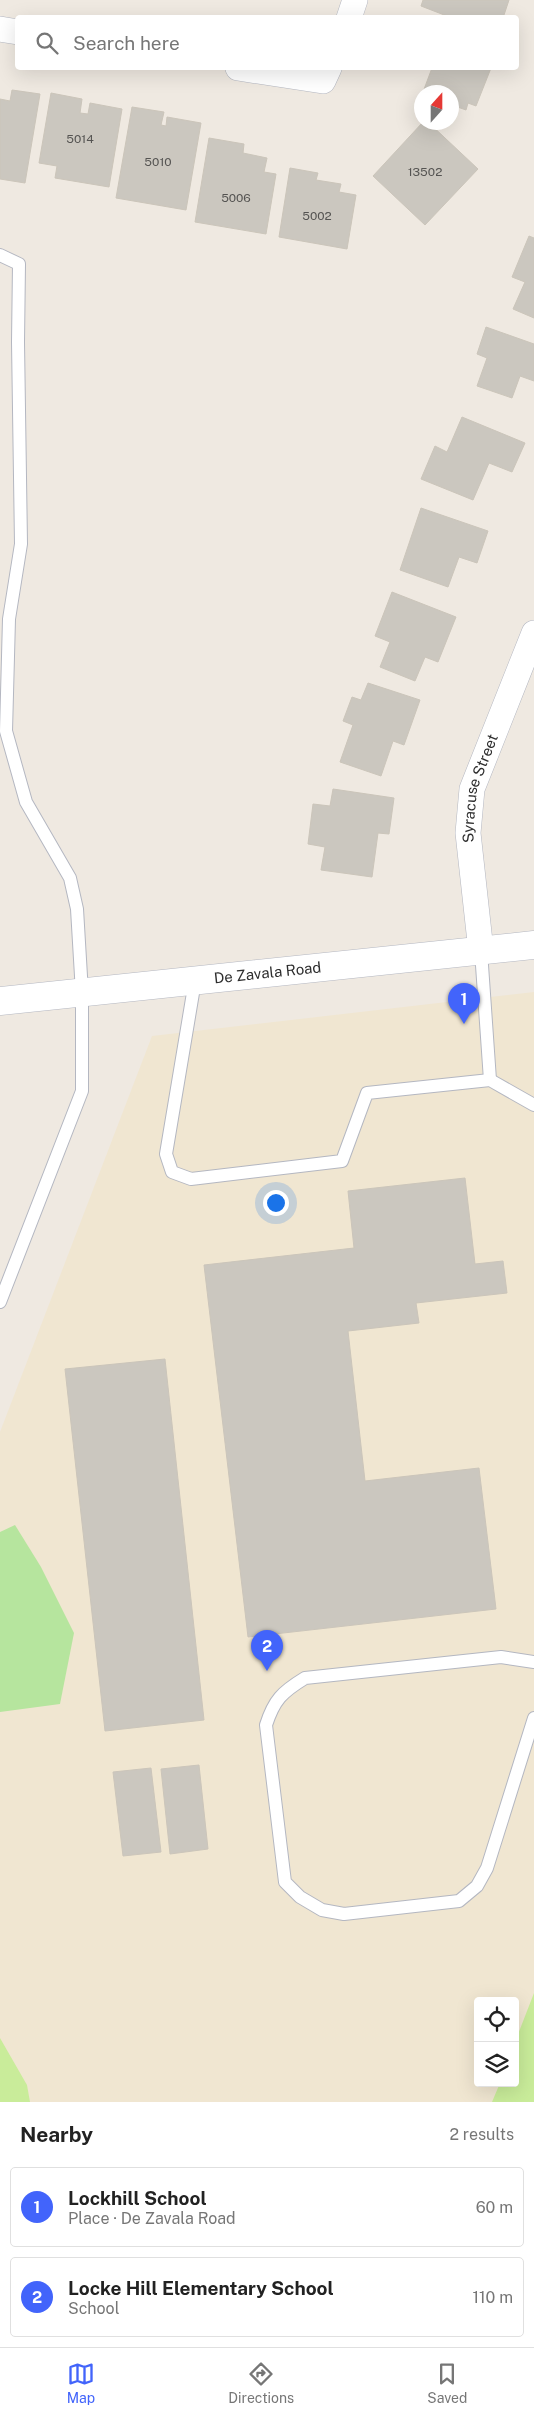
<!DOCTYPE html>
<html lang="en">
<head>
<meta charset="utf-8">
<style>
  :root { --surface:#fff; --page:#f2f2f2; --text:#222; --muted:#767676; --line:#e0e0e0; --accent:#4264fb }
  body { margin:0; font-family:"Public Sans",sans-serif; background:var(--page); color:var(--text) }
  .controls { position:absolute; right:15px; bottom:15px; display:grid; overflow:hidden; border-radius:5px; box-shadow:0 5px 20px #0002 }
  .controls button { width:45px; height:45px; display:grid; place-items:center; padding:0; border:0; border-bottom:1px solid var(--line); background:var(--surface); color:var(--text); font:25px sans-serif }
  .compass { position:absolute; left:414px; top:85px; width:45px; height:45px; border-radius:50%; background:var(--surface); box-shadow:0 5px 20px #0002; rotate:21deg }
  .you { position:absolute; left:275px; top:1202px; width:18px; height:18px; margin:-12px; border:4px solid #fff; border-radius:50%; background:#1a73e8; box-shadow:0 0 0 8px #1a73e833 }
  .badge { display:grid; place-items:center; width:32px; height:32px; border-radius:50%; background:var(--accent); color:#fff; font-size:16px; font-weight:700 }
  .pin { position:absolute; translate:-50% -41px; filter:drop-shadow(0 1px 2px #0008) }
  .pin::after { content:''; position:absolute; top:26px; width:18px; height:15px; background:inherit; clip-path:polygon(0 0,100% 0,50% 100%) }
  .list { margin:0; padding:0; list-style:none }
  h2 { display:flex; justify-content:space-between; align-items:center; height:65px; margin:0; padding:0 20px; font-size:21px }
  h2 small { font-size:16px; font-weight:400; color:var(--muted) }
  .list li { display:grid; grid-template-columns:32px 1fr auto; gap:15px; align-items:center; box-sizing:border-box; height:80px; margin:0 10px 10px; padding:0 10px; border:1px solid var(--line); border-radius:5px }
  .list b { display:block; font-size:19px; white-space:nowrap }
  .list p { margin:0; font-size:16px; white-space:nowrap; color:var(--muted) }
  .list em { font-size:16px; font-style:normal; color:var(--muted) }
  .icon { flex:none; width:28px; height:28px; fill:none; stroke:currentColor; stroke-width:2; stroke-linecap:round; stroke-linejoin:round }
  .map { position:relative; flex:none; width:534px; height:2102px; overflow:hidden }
  .search { position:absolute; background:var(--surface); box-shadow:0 5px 20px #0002; left:15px; right:15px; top:15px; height:55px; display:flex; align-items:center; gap:12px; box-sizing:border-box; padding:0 18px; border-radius:5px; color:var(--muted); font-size:19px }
  .sheet { height:245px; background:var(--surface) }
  nav { display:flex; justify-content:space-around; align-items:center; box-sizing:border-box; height:70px; border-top:1px solid var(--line); background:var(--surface); font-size:14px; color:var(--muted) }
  nav a { display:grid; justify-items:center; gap:2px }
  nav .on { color:var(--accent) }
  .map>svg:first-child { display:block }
  .education { fill:#f0e6d1; fill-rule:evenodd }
  .green { fill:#b6e59e }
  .pitch { fill:#c9ec9a }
  .building { fill:#cbc7bf; stroke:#cbc5ba }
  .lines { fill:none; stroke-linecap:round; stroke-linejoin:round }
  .lane-casing { stroke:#b4b7c1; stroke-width:14 }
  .street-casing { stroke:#b4b7c1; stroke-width:26 }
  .secondary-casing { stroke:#b4b7c1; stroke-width:29 }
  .lane { stroke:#fff; stroke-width:12 }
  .street { stroke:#fff; stroke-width:25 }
  .secondary { stroke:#fff; stroke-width:28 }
  .labels { text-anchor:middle; stroke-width:4.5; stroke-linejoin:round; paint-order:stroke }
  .number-label { font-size:12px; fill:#555452 }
  .street-label { font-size:15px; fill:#2e2e2e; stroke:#fff }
</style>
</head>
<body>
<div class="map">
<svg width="534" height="2102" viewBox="0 0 534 2102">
  <rect width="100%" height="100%" fill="#efe9e1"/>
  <path class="education" d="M 534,992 L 534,2102 L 0,2102 L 0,1432 L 152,1036 ZM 478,2001 L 515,2001 L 515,2083 L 478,2083 Z"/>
  <path class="green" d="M 15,1525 L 41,1567 L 74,1633 L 60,1704 L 0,1712 L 0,1532 Z"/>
  <g class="pitch">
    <path d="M 534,1993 L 534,2102 L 492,2102 L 500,2083 L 515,2083 L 515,2042 Z"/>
    <path d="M 0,2038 L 27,2085 L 30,2102 L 0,2102 Z"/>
  </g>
  <g class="building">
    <path d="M 423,0 L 509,0 L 503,18 L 452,18 L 421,6 Z"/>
    <path d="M 432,68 L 491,68 L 476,106 L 468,103 L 466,110 L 452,105 L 452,92 L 423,92 Z"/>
    <path d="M 12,90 L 40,94 L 25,183 L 0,179 L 0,99 L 10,101 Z"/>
    <path d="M 51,93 L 82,99 L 80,113 L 88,114 L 90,103 L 122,109 L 109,187 L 55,178 L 57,166 L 39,163 Z"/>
    <path d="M 132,107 L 164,112 L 161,125 L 166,126 L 167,117 L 201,123 L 186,210 L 116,198 Z"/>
    <path d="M 423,122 L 428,122 L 478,169 L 425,225 L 373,176 Z"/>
    <path d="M 209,138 L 244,144 L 243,153 L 267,158 L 264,172 L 276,174 L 266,234 L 195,222 Z"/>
    <path d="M 290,168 L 318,173 L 316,180 L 341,184 L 339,192 L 356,195 L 347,249 L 279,237 Z"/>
    <path d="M 529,236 L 534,238 L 534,318 L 513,309 L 525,282 L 512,277 Z"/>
    <path d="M 486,327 L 534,344 L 534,381 L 520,376 L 512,398 L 477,386 L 487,358 L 477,354 Z"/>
    <path d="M 462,417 L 525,443 L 512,472 L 489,463 L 473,500 L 421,479 L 435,446 L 447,452 Z"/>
    <path d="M 421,508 L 488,531 L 477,563 L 459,557 L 448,587 L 400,570 Z"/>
    <path d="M 392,592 L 456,617 L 438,662 L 425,657 L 415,681 L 380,667 L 390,642 L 375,636 Z"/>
    <path d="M 368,683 L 420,700 L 404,745 L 393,741 L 381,776 L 340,762 L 353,725 L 343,721 L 352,697 L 361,700 Z"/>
    <path d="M 333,789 L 394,798 L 389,834 L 378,833 L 372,877 L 321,870 L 325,847 L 308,844 L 313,804 L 330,806 Z"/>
    <path d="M 465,1178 L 475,1264 L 503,1261 L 507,1293 L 416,1303 L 419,1323 L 348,1331 L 365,1481 L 479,1468 L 496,1609 L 248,1637 L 204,1265 L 354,1248 L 348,1191 Z"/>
    <path d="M 165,1359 L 204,1720 L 105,1731 L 65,1369 Z"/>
    <path d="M 199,1765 L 208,1849 L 170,1854 L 161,1769 Z"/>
    <path d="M 151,1768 L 161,1852 L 123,1856 L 113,1772 Z"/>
  </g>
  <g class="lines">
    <g class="lane-casing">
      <g id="lane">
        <path d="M 0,255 L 19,264 L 18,342 L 21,544 L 9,619 L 6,731 L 26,802 L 70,878 L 77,909 L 82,993 L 82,1091 L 0,1302"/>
        <path d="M 481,951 L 490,1080"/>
        <path d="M 195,981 L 166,1154 L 172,1172 L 191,1179 L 342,1161 L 367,1093 L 490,1080 L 534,1105"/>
        <path d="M 534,1662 L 501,1657 L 305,1678 C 282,1692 274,1700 266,1725 L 285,1882 L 300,1897 L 322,1910 L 344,1914 L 459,1901 L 477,1886 L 487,1868 L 534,1718"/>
      </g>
    </g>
    <g class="street-casing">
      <g id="street">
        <path d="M 349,18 L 355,0"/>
        <path d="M 0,29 L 18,32"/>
        <path d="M 238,68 L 323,81 L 329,68"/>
        <path id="s1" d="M 481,951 L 468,833 L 472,789 L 534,633"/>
      </g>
    </g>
    <g class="secondary-casing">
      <g id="secondary">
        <path id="s2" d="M 0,1001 L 534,945"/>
      </g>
    </g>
    <use href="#lane" class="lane"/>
    <use href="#street" class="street"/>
    <use href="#secondary" class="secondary"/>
  </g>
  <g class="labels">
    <g class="number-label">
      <text x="80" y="143">5014</text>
      <text x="158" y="166">5010</text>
      <text x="425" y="176">13502</text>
      <text x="236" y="202">5006</text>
      <text x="317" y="220">5002</text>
    </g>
    <g class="street-label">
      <text dy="5" stroke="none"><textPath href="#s1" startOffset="165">Syracuse Street</textPath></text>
      <text dy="5" stroke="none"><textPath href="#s2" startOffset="269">De Zavala Road</textPath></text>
    </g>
  </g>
</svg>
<div class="controls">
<button><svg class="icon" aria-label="locate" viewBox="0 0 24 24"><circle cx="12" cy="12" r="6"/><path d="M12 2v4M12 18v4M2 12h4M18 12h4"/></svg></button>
<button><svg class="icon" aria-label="layers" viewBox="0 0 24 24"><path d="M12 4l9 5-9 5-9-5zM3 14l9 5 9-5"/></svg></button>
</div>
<svg class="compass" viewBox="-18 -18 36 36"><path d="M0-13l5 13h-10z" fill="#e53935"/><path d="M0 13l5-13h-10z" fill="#767676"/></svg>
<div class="you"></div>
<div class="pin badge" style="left:464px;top:1024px">1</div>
<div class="pin badge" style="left:267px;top:1671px">2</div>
<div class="search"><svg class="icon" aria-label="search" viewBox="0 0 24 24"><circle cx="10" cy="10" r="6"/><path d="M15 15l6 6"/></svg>Search here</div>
</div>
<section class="sheet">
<h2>Nearby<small>2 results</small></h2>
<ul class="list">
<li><span class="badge">1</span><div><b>Lockhill School</b><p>Place · De Zavala Road</p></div><em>60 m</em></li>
<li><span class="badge">2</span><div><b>Locke Hill Elementary School</b><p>School</p></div><em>110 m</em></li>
</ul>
</section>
<nav>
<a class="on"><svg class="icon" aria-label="map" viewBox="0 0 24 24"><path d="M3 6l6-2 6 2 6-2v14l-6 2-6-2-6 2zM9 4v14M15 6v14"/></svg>Map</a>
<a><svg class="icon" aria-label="directions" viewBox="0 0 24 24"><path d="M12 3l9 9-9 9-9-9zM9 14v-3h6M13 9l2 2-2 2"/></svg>Directions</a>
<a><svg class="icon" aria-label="saved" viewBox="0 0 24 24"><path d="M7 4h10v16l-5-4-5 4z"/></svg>Saved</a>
</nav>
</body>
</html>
